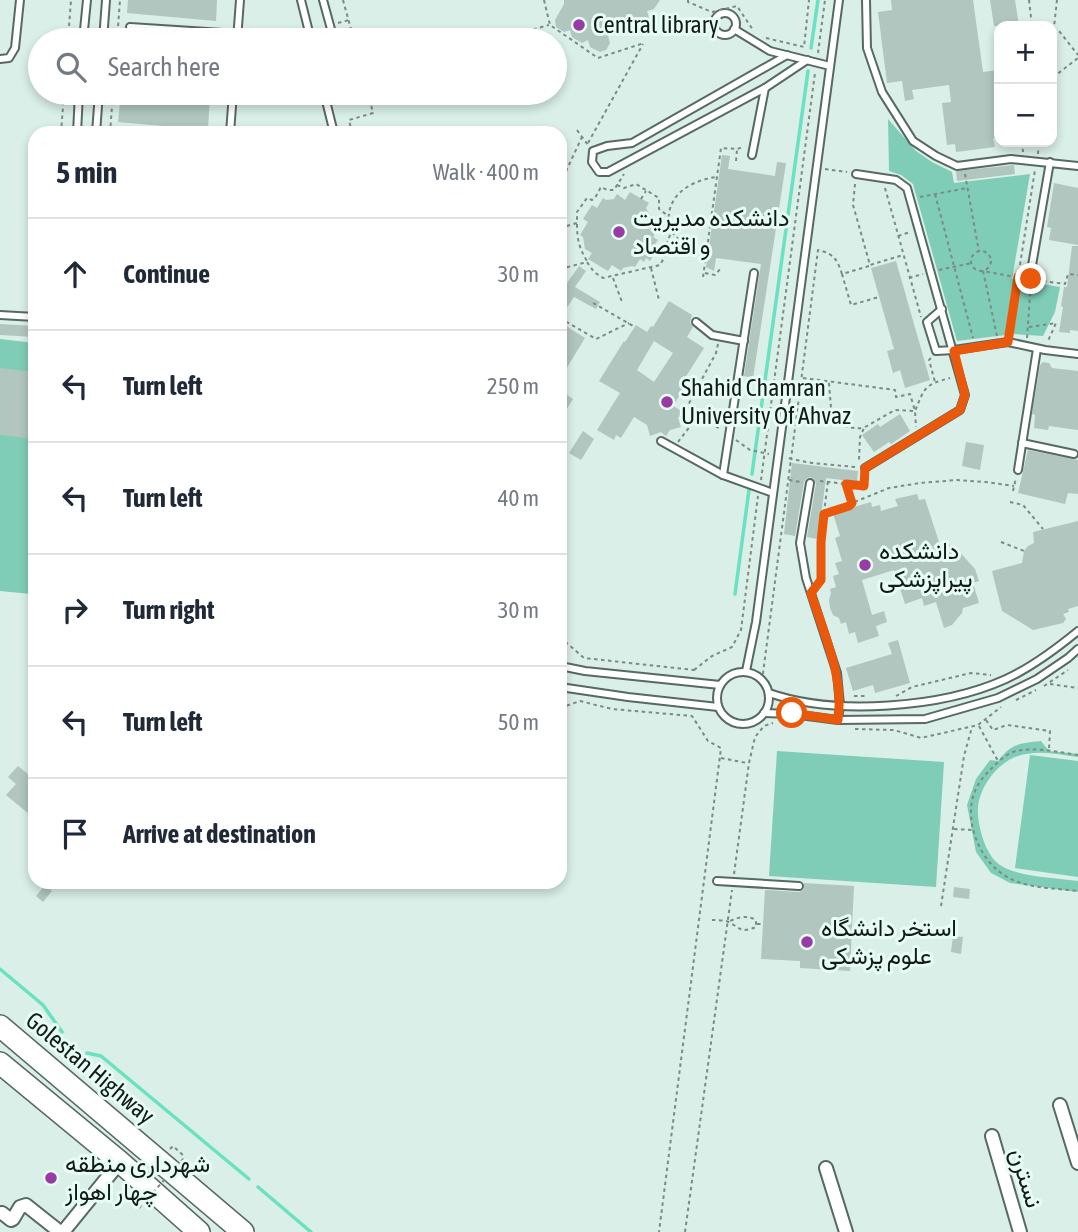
<!DOCTYPE html>
<html lang="en">
<head>
<meta charset="utf-8">
<style>
  :root { --surface:#fff; --page:#f6f6f7; --text:#1f2937; --muted:#747a83; --line:#e0e1e3 }
  body { margin:0; font-family:"Asap Condensed",Vazirmatn,sans-serif; background:var(--page); color:var(--text) }
  .controls { position:absolute; right:21px; top:21px; display:grid; overflow:hidden; border-radius:14px; box-shadow:0 4px 10px #0003 }
  .controls button { width:63px; height:63px; display:grid; place-items:center; padding:0; border:0; border-bottom:2px solid var(--line); background:var(--surface); color:var(--text); font:35px sans-serif }
  .stop { position:absolute; width:21px; height:21px; margin:-16px; border:5px solid #ea580c; border-radius:50%; background:#fff }
  .stop.end { background:#ea580c; border-color:#fff; box-shadow:0 2px 7px #0008 }
  .list { margin:0; padding:0; list-style:none }
  h2 { display:flex; justify-content:space-between; align-items:center; height:91px; margin:0; padding:0 28px; font-size:30px }
  h2 small { font-size:23px; font-weight:400; color:var(--muted) }
  .list li { display:grid; grid-template-columns:46px 1fr auto; gap:21px; align-items:center; box-sizing:border-box; height:112px; padding:0 28px; border-top:2px solid var(--line) }
  .list b { display:block; font-size:26px; white-space:nowrap }
  .list em { font-size:23px; font-style:normal; color:var(--muted) }
  .icon { flex:none; width:38px; height:38px; fill:none; stroke:currentColor; stroke-width:2; stroke-linecap:round; stroke-linejoin:round }
  .map { position:relative; flex:none; width:1078px; height:1232px; overflow:hidden }
  .search { position:absolute; background:var(--surface); box-shadow:0 4px 10px #0003; left:28px; top:28px; width:539px; height:77px; display:flex; align-items:center; gap:18px; box-sizing:border-box; padding:0 24px; border-radius:38px; color:var(--muted); font-size:26px }
  .panel { position:absolute; background:var(--surface); box-shadow:0 4px 10px #0003; left:28px; top:126px; width:539px; height:763px; border-radius:21px }
  .map>svg:first-child { display:block }
  .green { fill:#7fcdb6 }
  .lines { fill:none; stroke-linecap:round; stroke-linejoin:round }
  .stream { stroke:#6ae1c0; stroke-width:3.5 }
  .building { fill:#b0c6be; fill-rule:evenodd }
  .service-casing { stroke:#566962; stroke-width:10 }
  .minor-casing { stroke:#566962; stroke-width:16 }
  .trunk-casing { stroke:#566962; stroke-width:24 }
  .path { stroke:#7b8b85; stroke-width:2; stroke-dasharray:3.5 3.5; stroke-linecap:butt }
  .service { stroke:#fff; stroke-width:6 }
  .minor { stroke:#fff; stroke-width:12 }
  .trunk { stroke:#fff; stroke-width:21 }
  .path-bridge { stroke:#7b8b85; stroke-width:2; stroke-dasharray:3.5 3.5; stroke-linecap:butt }
  .route { stroke:#ea580c; stroke-width:9 }
  .poi-dot { fill:#983ba4; stroke:#e6fcf4; stroke-width:2.5 }
  .labels { text-anchor:middle; stroke-width:6; stroke-linejoin:round; paint-order:stroke }
  .poi-label { font-size:24px; fill:#131b18; stroke:#e6fcf4; text-anchor:start }
  .street-label { font-size:24px; fill:#131b18; stroke:#e6fcf4 }
</style>
</head>
<body>
<div class="map">
<svg width="1078" height="1232" viewBox="0 0 1078 1232">
  <rect width="100%" height="100%" fill="#d9efe7"/>
  <g class="green">
    <path d="M 888,119 L 916,151 L 932,162 L 952,172 L 954,183 L 1030,174 L 1012,279 L 1060,287 L 1055,312 L 1043,336 L 1014,334 L 957,341 L 913,184 L 901,175 L 889,171 Z"/>
    <path d="M 0,339 L 35,343 L 35,558 L 31,594 L 0,591 Z"/>
    <path d="M 1041,741 L 1049,751 L 1078,754 L 1078,757 C 1057,754 1036,749 1015,757 C 996,765 980,787 978,807 C 977,818 980,829 983,839 C 986,848 992,860 1000,865 C 1017,877 1057,878 1078,881 L 1078,892 L 1010,883 L 991,873 L 976,852 L 967,805 L 976,779 L 990,760 L 998,761 C 1011,744 1020,743 1041,741 Z"/>
    <path d="M 777,751 L 944,762 L 936,887 L 769,876 Z"/>
    <path d="M 1030,755 L 1078,761 L 1078,877 L 1015,868 Z"/>
  </g>
  <g class="lines">
    <g class="stream">
      <path d="M 811,48 L 818,0"/>
      <path d="M 752,474 L 808,71"/>
      <path d="M 735,594 L 749,490"/>
      <path d="M 0,969 L 43,1005 L 62,1032"/>
      <path d="M 87,1053 L 101,1056 L 249,1179"/>
      <path d="M 258,1187 L 311,1232"/>
    </g>
  </g>
  <g class="building">
    <path d="M 128,0 L 217,0 L 216,21 L 127,13 Z"/>
    <path d="M 564,0 L 660,0 L 654,9 L 647,11 L 649,18 L 643,27 L 637,28 L 635,27 L 621,32 L 604,21 L 610,43 L 606,50 L 600,52 L 590,47 L 588,40 L 582,43 L 572,37 L 570,30 L 564,32 L 556,27 L 555,20 L 564,4 Z"/>
    <path d="M 891,0 L 973,0 L 983,72 L 999,70 L 999,138 L 993,138 L 995,147 L 956,152 L 955,144 L 947,145 L 942,103 L 951,102 L 949,85 L 912,90 L 914,99 L 905,101 L 902,81 L 887,83 L 878,12 L 892,10 Z"/>
    <path d="M 990,0 L 1015,0 L 1019,26 L 994,26 Z"/>
    <path d="M 121,93 L 192,93 L 210,94 L 208,130 L 118,122 Z"/>
    <path d="M 722,155 L 730,156 L 728,169 L 775,176 L 777,162 L 786,163 L 753,378 L 744,376 L 761,264 L 716,258 L 714,271 L 706,267 Z"/>
    <path d="M 1014,165 L 1015,174 L 957,181 L 956,171 Z"/>
    <path d="M 1054,183 L 1078,188 L 1078,245 L 1049,240 L 1051,228 L 1047,227 Z"/>
    <path d="M 630,192 L 649,203 L 646,208 L 658,229 L 653,237 L 658,240 L 655,244 L 659,246 L 650,261 L 646,258 L 644,262 L 640,259 L 635,267 L 632,266 L 623,268 L 621,271 L 612,265 L 608,271 L 588,259 L 592,253 L 585,249 L 583,237 L 580,235 L 588,222 L 583,219 L 592,205 L 597,208 L 603,198 L 606,200 L 614,199 L 617,194 L 625,200 Z"/>
    <path d="M 1072,246 L 1078,246 L 1078,331 L 1070,330 L 1070,333 L 1059,332 L 1063,307 L 1061,306 L 1064,287 L 1067,287 Z"/>
    <path d="M 896,261 L 930,380 L 905,388 L 900,370 L 893,373 L 887,351 L 894,349 L 871,268 Z"/>
    <path d="M 579,266 L 586,271 L 575,287 L 600,302 L 596,309 L 574,297 L 560,318 L 560,279 L 567,283 Z"/>
    <path d="M 669,301 L 692,315 L 690,322 L 693,327 L 687,337 L 704,348 L 685,378 L 689,380 L 673,406 L 682,411 L 678,418 L 681,427 L 670,430 L 666,436 L 661,432 L 650,436 L 647,425 L 634,417 L 621,438 L 616,435 L 614,440 L 597,430 L 620,393 L 599,381 L 624,341 L 625,342 L 636,325 L 647,332 L 651,326 L 653,327 ZM 654,341 L 673,353 L 654,382 L 637,370 Z"/>
    <path d="M 560,322 L 585,338 L 560,379 Z"/>
    <path d="M 0,324 L 35,326 L 35,337 L 0,335 Z"/>
    <path d="M 1043,362 L 1049,363 L 1052,368 L 1078,371 L 1078,430 L 1049,426 L 1048,430 L 1034,428 L 1035,415 L 1032,414 L 1040,365 Z"/>
    <path d="M 0,368 L 35,372 L 35,439 L 0,435 Z"/>
    <path d="M 560,390 L 573,399 L 560,420 Z"/>
    <path d="M 900,414 L 910,431 L 891,444 L 889,442 L 874,452 L 862,435 L 878,424 L 880,427 Z"/>
    <path d="M 583,431 L 594,439 L 581,460 L 569,453 Z"/>
    <path d="M 966,442 L 984,445 L 980,470 L 962,466 Z"/>
    <path d="M 1028,450 L 1078,460 L 1078,494 L 1068,493 L 1065,504 L 1018,493 Z"/>
    <path d="M 792,463 L 858,471 L 857,482 L 826,478 L 818,539 L 807,537 L 816,484 L 814,479 L 810,477 L 806,479 L 804,482 L 795,536 L 784,534 Z"/>
    <path d="M 917,494 L 919,500 L 925,499 L 940,545 L 947,543 L 958,550 L 975,569 L 979,581 L 973,583 L 979,603 L 963,608 L 962,613 L 952,625 L 944,628 L 936,602 L 924,606 L 922,598 L 905,604 L 894,570 L 862,580 L 872,615 L 884,611 L 887,622 L 876,626 L 879,636 L 858,643 L 855,632 L 849,634 L 846,622 L 841,624 L 839,618 L 833,615 L 830,608 L 829,600 L 831,593 L 830,589 L 836,587 L 833,576 L 839,574 L 835,563 L 842,561 L 835,538 L 840,536 L 833,513 L 871,502 L 872,507 L 880,505 L 881,511 L 898,506 L 895,499 Z"/>
    <path d="M 1078,521 L 1078,606 L 1068,609 L 1069,612 L 1063,614 L 1066,619 L 1063,623 L 1033,630 L 1002,611 L 992,571 L 1022,563 L 1024,551 L 1028,546 L 1034,543 L 1033,532 Z"/>
    <path d="M 898,640 L 910,683 L 875,693 L 873,685 L 853,691 L 846,668 L 892,654 L 888,643 Z"/>
    <path d="M 18,766 L 35,780 L 35,819 L 6,795 L 16,784 L 8,777 Z"/>
    <path d="M 804,883 L 854,886 L 850,971 L 800,968 L 800,961 L 761,959 L 765,890 L 799,892 L 804,889 Z"/>
    <path d="M 45,885 L 52,891 L 43,902 L 36,896 Z"/>
    <path d="M 954,887 L 970,889 L 969,899 L 953,897 Z"/>
    <path d="M 953,936 L 963,937 L 961,954 L 951,952 Z"/>
  </g>
  <g class="lines">
    <g class="service-casing">
      <g id="service">
        <path d="M 301,0 L 311,40"/>
        <path d="M 323,0 L 334,40"/>
        <path d="M 866,0 L 867,48 L 882,92 L 913,141 L 936,156 L 957,166 L 1011,159 L 1078,166"/>
        <circle cx="725" cy="24" r="11"/>
        <path d="M 130,27 L 238,34"/>
        <path d="M 734,29 L 770,51 L 830,66"/>
        <path d="M 83,40 L 87,0"/>
        <path d="M 103,40 L 106,0"/>
        <path d="M 237,40 L 240,0"/>
        <path d="M 787,55 L 632,143 L 607,146 L 593,151 L 592,162 L 599,172 L 608,172 L 765,88 L 807,60"/>
        <path d="M 0,59 L 9,58 L 15,48 L 20,0"/>
        <path d="M 324,93 L 334,133"/>
        <path d="M 327,102 L 335,93"/>
        <path d="M 77,133 L 79,93"/>
        <path d="M 96,133 L 99,93"/>
        <path d="M 230,133 L 233,93"/>
        <path d="M 752,155 L 765,88"/>
        <path d="M 856,174 L 896,180 L 907,188 L 965,395 L 960,410 L 865,468"/>
        <path d="M 1031,271 L 1050,162"/>
        <path d="M 754,273 L 723,475 L 773,493"/>
        <path d="M 942,309 L 927,322 L 936,351 L 954,350 L 1008,342 L 1045,350 L 1078,354"/>
        <path d="M 0,315 L 35,317"/>
        <path d="M 696,322 L 712,335 L 744,341"/>
        <path d="M 661,441 L 723,475"/>
        <path d="M 1022,443 L 1074,454"/>
        <path d="M 1018,470 L 1037,349"/>
        <path d="M 810,483 L 800,543 L 806,578 L 837,673 L 840,705 L 838,720"/>
        <path d="M 560,666 L 585,671 L 720,685"/>
        <path d="M 746,671 L 756,622 L 839,0"/>
        <circle cx="743" cy="698" r="26"/>
        <path d="M 560,687 L 628,697 L 718,707"/>
        <path d="M 769,693 C 835,716 942,708 1006,679 C 1032,667 1056,649 1078,631"/>
        <path d="M 764,713 L 792,714 L 838,720 L 925,719 L 998,698 L 1037,679 L 1068,658 L 1078,649"/>
        <path d="M 717,881 L 799,886"/>
      </g>
    </g>
    <g class="minor-casing">
      <g id="minor">
        <path d="M 1060,1105 L 1078,1163"/>
        <path d="M 992,1136 L 1020,1232"/>
        <path d="M 826,1168 L 846,1232"/>
        <path d="M 2,1213 L 11,1220 L 13,1219 L 20,1207 L 26,1205 L 60,1232"/>
        <path d="M 63,1232 L 120,1162"/>
      </g>
    </g>
    <g class="trunk-casing">
      <g id="trunk">
        <path d="M 0,1026 L 243,1232"/>
        <path d="M 0,1063 L 120,1162 L 199,1232"/>
      </g>
    </g>
    <g class="path">
      <path d="M 343,0 L 354,40"/>
      <path d="M 544,0 L 550,25 L 598,58 L 644,43"/>
      <path d="M 688,0 L 688,2 L 712,12 L 737,6 L 753,30"/>
      <path d="M 1029,0 L 1032,26"/>
      <path d="M 338,23 L 349,20"/>
      <path d="M 1052,30 L 1060,32 L 1078,55"/>
      <path d="M 513,35 L 549,25"/>
      <path d="M 766,38 L 804,47 L 809,0"/>
      <path d="M 68,40 L 71,0"/>
      <path d="M 117,40 L 120,0"/>
      <path d="M 1052,45 L 1057,0"/>
      <path d="M 818,53 L 825,0"/>
      <path d="M 1052,76 L 1056,75 L 1078,58"/>
      <path d="M 998,78 L 999,91"/>
      <path d="M 577,130 L 588,145"/>
      <path d="M 61,133 L 64,93"/>
      <path d="M 110,133 L 113,93"/>
      <path d="M 352,133 L 349,120 L 373,113 L 368,93"/>
      <path d="M 1022,142 L 1023,152"/>
      <path d="M 588,143 L 643,44"/>
      <path d="M 1038,154 L 1039,142"/>
      <path d="M 736,161 L 737,150"/>
      <path d="M 825,169 L 847,172"/>
      <path d="M 965,174 L 979,252"/>
      <path d="M 560,184 L 582,137"/>
      <path d="M 855,184 L 853,205 L 870,265 L 903,255"/>
      <path d="M 617,185 L 624,188 L 636,184 L 659,198 L 659,209 L 667,215"/>
      <path d="M 885,188 L 921,317"/>
      <path d="M 935,194 L 973,338"/>
      <path d="M 920,197 L 967,188"/>
      <path d="M 641,199 L 646,191"/>
      <path d="M 577,224 C 577,239 579,248 587,261"/>
      <path d="M 560,228 L 577,223 L 577,212 L 587,198 L 592,200 L 595,198 L 601,187 L 607,190 L 614,190 L 624,174"/>
      <path d="M 672,231 C 670,225 668,219 669,214 C 672,190 696,180 716,177"/>
      <path d="M 898,236 L 910,232"/>
      <circle cx="981" cy="261" r="10"/>
      <path d="M 869,266 L 842,274 L 851,305 L 879,297"/>
      <path d="M 651,268 L 659,300"/>
      <path d="M 560,269 L 587,262 L 594,272 L 603,278 L 660,265 L 670,247 L 667,241 L 672,232 C 683,245 688,247 705,250"/>
      <path d="M 939,270 L 972,263"/>
      <path d="M 705,273 L 715,275 L 722,267"/>
      <path d="M 842,274 C 837,259 834,254 818,250 L 791,459 L 812,463 L 855,467"/>
      <path d="M 703,277 L 721,148 L 737,149 L 744,147"/>
      <path d="M 613,278 L 622,302"/>
      <path d="M 909,278 L 923,274"/>
      <path d="M 1036,280 L 1065,284 L 1068,274 L 1078,275"/>
      <path d="M 593,303 L 635,327"/>
      <path d="M 560,318 L 596,339 L 629,323"/>
      <path d="M 1029,327 L 1056,323 L 1048,341"/>
      <path d="M 1009,334 L 1035,170"/>
      <path d="M 997,336 L 983,271 L 1026,279"/>
      <path d="M 1027,338 L 1031,281"/>
      <path d="M 718,344 L 716,353 L 687,407 L 720,429"/>
      <path d="M 931,358 L 929,360 L 935,382"/>
      <path d="M 803,378 L 895,390 L 896,397 L 910,394 L 915,411 C 925,387 924,385 950,378"/>
      <path d="M 829,383 L 831,408 L 835,421 C 845,427 852,429 864,428 L 860,437 L 859,460"/>
      <path d="M 865,427 L 895,410 L 915,411 L 916,427"/>
      <path d="M 736,440 L 750,450 L 769,454"/>
      <path d="M 678,442 L 698,416"/>
      <path d="M 761,480 L 815,73"/>
      <path d="M 789,480 L 801,482"/>
      <path d="M 820,481 L 846,484 L 852,503 L 889,488 L 920,483 L 957,480 L 986,482 L 1014,486"/>
      <path d="M 846,484 L 864,486 L 865,476"/>
      <path d="M 1013,491 L 1016,478"/>
      <path d="M 1010,502 L 1023,505 L 1043,529"/>
      <path d="M 824,513 L 828,481"/>
      <path d="M 1001,542 L 1024,551"/>
      <path d="M 818,583 L 821,580 L 821,542 L 824,514 L 849,506 L 851,504"/>
      <path d="M 560,637 L 584,658 L 694,670 L 696,673"/>
      <path d="M 694,670 L 712,656 L 732,647 L 741,630 L 758,496"/>
      <path d="M 762,681 L 791,459 L 789,458"/>
      <path d="M 1050,684 L 1078,688"/>
      <path d="M 1044,686 L 1068,670"/>
      <path d="M 854,696 L 866,696"/>
      <path d="M 896,696 L 912,687 L 971,673 L 991,675"/>
      <path d="M 1016,700 L 1036,690"/>
      <path d="M 560,708 L 580,701 L 612,709 L 692,716 L 708,741 L 721,748 L 659,1232"/>
      <path d="M 986,720 L 993,730 L 1007,725 L 1050,731 L 1049,749"/>
      <path d="M 979,726 L 998,761"/>
      <path d="M 855,729 L 894,730 L 921,738 L 978,725 L 1001,707"/>
      <path d="M 1078,755 C 1058,752 1033,746 1013,752 C 1005,755 998,762 992,768 C 987,773 982,778 978,785 C 961,814 977,858 1004,875 C 1025,889 1054,888 1078,891"/>
      <path d="M 721,758 L 747,763"/>
      <path d="M 954,829 L 972,830"/>
      <path d="M 734,874 L 749,763 L 755,737 L 764,726 L 773,723"/>
      <path d="M 941,906 L 964,756 L 972,727"/>
      <path d="M 712,920 C 717,920 724,920 729,922 C 741,929 741,933 756,927 L 756,920 C 747,915 739,917 730,921"/>
      <path d="M 757,924 L 763,924"/>
      <path d="M 170,1149 L 173,1146 L 185,1157"/>
      <path d="M 130,1195 L 128,1198 L 139,1208"/>
      <path d="M 685,1232 L 732,890"/>
    </g>
    <use href="#service" class="service"/>
    <use href="#minor" class="minor"/>
    <use href="#trunk" class="trunk"/>
    <path class="path-bridge" d="M 139,1208 L 185,1157"/>
  </g>
  <g class="lines">
    <path class="route" d="M 792,713 L 838,720 C 844,676 824,634 811,593 L 821,580 L 821,542 L 824,514 L 849,506 L 852,503 L 846,484 L 864,486 L 865,468 L 960,410 L 965,395 L 954,351 L 1008,342 L 1018,277 L 1031,279"/>
  </g>
  <g class="poi-dot">
    <circle cx="579" cy="25" r="7"/>
    <circle cx="619" cy="232" r="7"/>
    <circle cx="667" cy="402" r="7"/>
    <circle cx="865" cy="565" r="7"/>
    <circle cx="807" cy="942" r="7"/>
    <circle cx="51" cy="1178" r="7"/>
  </g>
  <g class="labels">
    <g class="poi-label">
      <text x="593" y="33">Central library</text>
      <text x="633" y="226">دانشکده مدیریت<tspan x="633" dy="28">و اقتصاد</tspan></text>
      <text x="681" y="396">Shahid Chamran<tspan x="681" dy="28">University Of Ahvaz</tspan></text>
      <text x="879" y="559">دانشکده<tspan x="879" dy="28">پیراپزشکی</tspan></text>
      <text x="821" y="936">استخر دانشگاه<tspan x="821" dy="28">علوم پزشکی</tspan></text>
      <text x="65" y="1172">شهرداری منطقه<tspan x="65" dy="28">چهار اهواز</tspan></text>
    </g>
    <g class="street-label">
      <text transform="translate(90 1068) rotate(40)" y="8">Golestan Highway</text>
      <text transform="translate(1026 1178) rotate(73)" y="8">نسترن</text>
    </g>
  </g>
</svg>
<div class="controls">
<button>+</button>
<button>−</button>
</div>
<div class="stop" style="left:792px;top:713px"></div>
<div class="stop end" style="left:1031px;top:279px"></div>
<div class="search"><svg class="icon" aria-label="search" viewBox="0 0 24 24"><circle cx="10" cy="10" r="6"/><path d="M15 15l6 6"/></svg>Search here</div>
<section class="panel">
<h2>5 min<small>Walk · 400 m</small></h2>
<ul class="list">
<li><svg class="icon" aria-label="ahead" viewBox="0 0 24 24"><path d="M12 20V5M6 11l6-6 6 6"/></svg><div><b>Continue</b></div><em>30 m</em></li>
<li><svg class="icon" aria-label="left" viewBox="0 0 24 24"><path d="M17 20v-9H6M10 6l-5 5 5 5"/></svg><div><b>Turn left</b></div><em>250 m</em></li>
<li><svg class="icon" aria-label="left" viewBox="0 0 24 24"><path d="M17 20v-9H6M10 6l-5 5 5 5"/></svg><div><b>Turn left</b></div><em>40 m</em></li>
<li><svg class="icon" aria-label="right" viewBox="0 0 24 24"><path d="M7 20v-9h11M14 6l5 5-5 5"/></svg><div><b>Turn right</b></div><em>30 m</em></li>
<li><svg class="icon" aria-label="left" viewBox="0 0 24 24"><path d="M17 20v-9H6M10 6l-5 5 5 5"/></svg><div><b>Turn left</b></div><em>50 m</em></li>
<li><svg class="icon" aria-label="arrive" viewBox="0 0 24 24"><path d="M6 21V4h12l-3 4 3 4H6"/></svg><div><b>Arrive at destination</b></div></li>
</ul>
</section>
</div>
</body>
</html>
